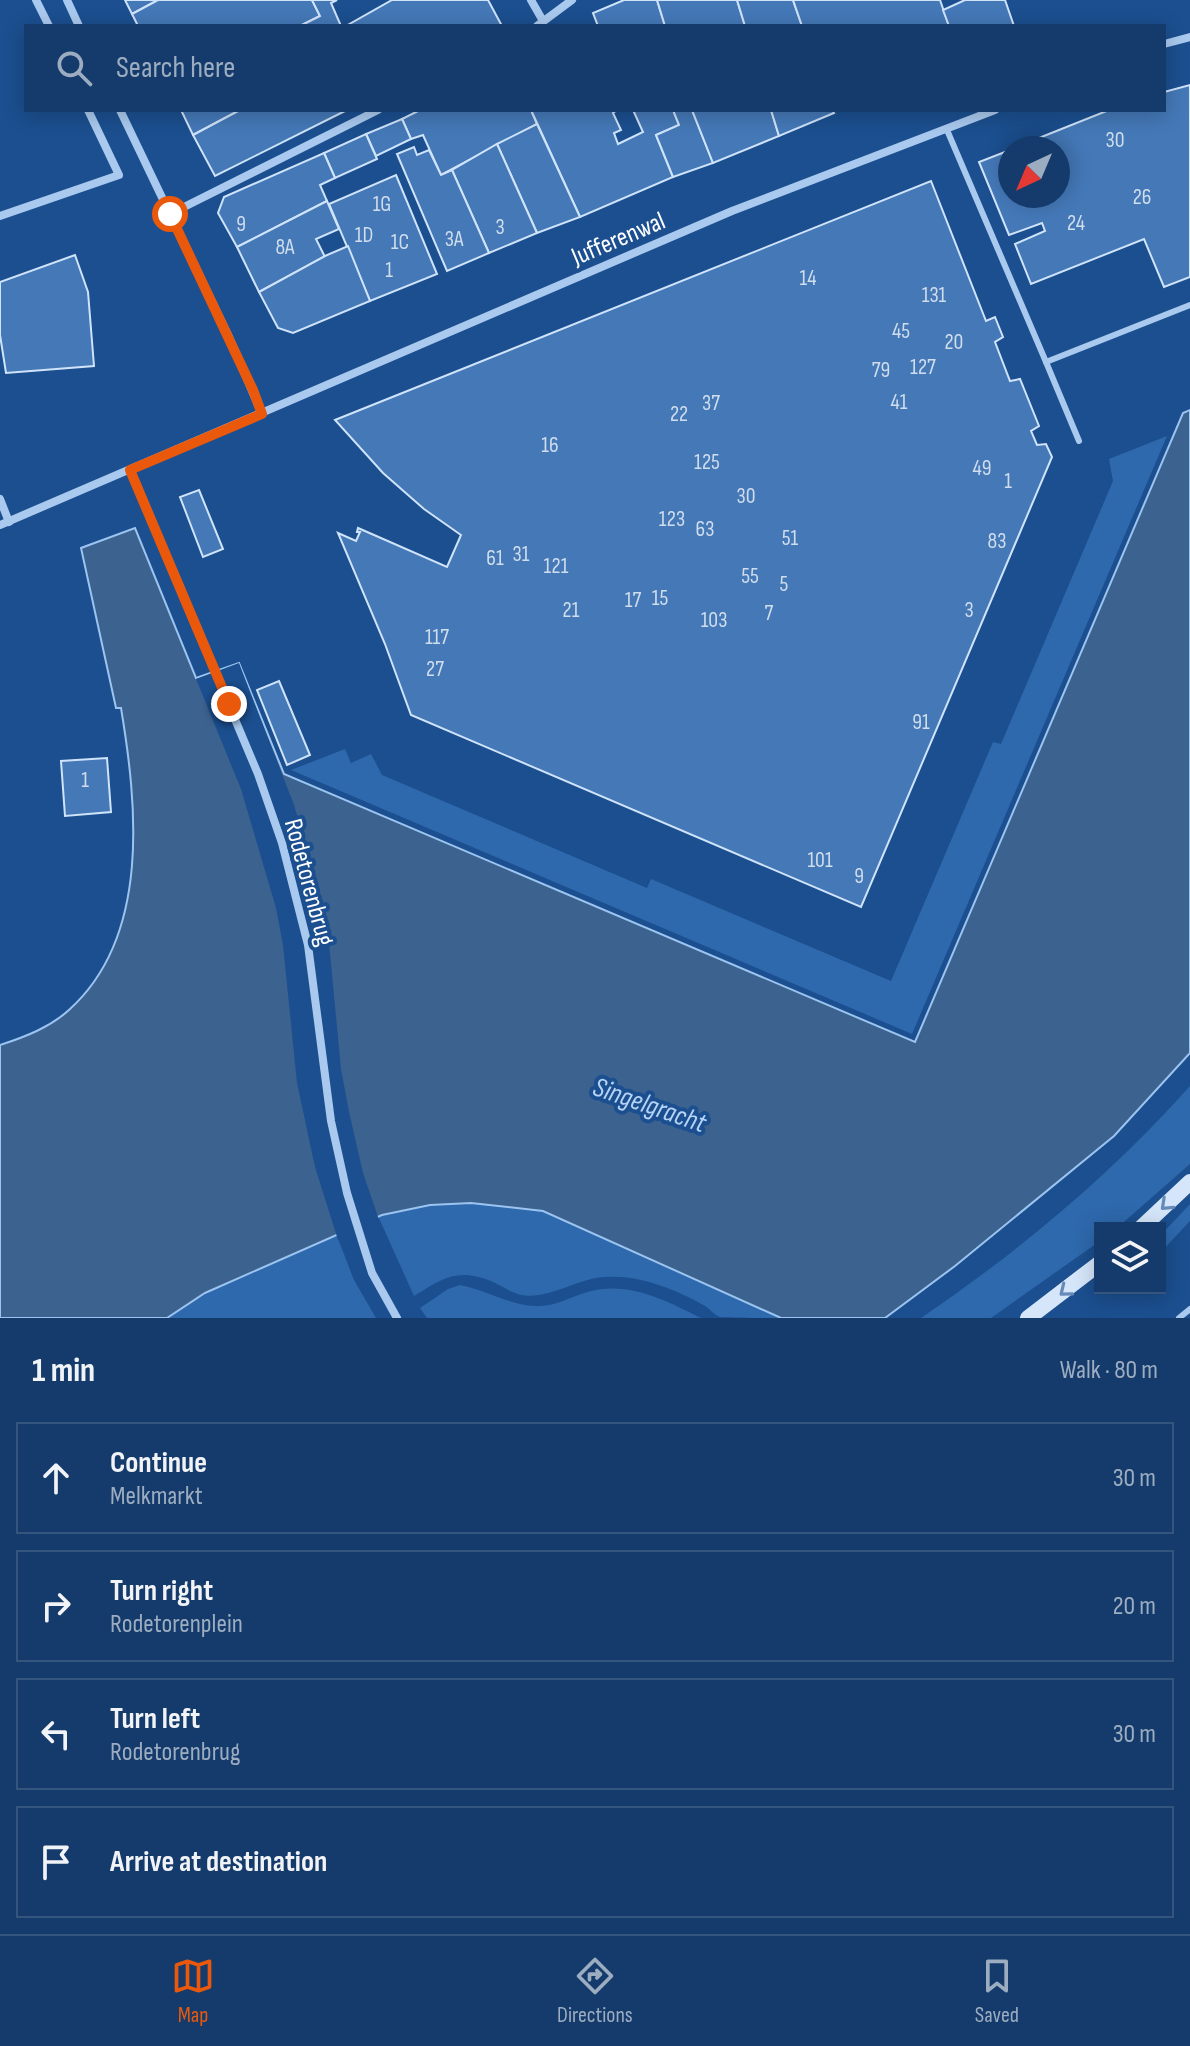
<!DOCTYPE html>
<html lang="en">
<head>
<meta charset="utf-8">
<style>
  :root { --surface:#143b6b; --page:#214673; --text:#f1f3f6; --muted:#9dadc1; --line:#33557e; --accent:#ea580c }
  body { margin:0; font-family:"Sofia Sans Condensed",sans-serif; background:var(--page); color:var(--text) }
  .controls { position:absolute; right:24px; bottom:24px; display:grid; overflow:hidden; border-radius:0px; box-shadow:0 4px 20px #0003 }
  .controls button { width:72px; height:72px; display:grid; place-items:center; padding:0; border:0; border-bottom:2px solid var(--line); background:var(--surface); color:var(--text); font:40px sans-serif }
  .compass { position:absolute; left:998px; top:136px; width:72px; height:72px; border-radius:50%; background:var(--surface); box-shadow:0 4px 20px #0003; rotate:224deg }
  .stop { position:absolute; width:24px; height:24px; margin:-18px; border:6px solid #ea580c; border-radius:50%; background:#fff }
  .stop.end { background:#ea580c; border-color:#fff; box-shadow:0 2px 8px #0008 }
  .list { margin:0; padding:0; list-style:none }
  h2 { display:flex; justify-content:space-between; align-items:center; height:104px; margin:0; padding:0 32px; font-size:34px }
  h2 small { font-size:26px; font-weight:400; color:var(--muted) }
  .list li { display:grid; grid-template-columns:52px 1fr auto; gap:24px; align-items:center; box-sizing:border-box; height:112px; margin:0 16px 16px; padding:0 16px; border:2px solid var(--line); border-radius:0px }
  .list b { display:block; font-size:30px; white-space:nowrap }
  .list p { margin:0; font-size:26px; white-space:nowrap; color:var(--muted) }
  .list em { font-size:26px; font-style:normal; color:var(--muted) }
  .icon { flex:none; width:44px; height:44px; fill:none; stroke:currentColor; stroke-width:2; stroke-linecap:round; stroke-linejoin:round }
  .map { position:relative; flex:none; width:1190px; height:1318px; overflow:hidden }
  .search { position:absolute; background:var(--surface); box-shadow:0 4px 20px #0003; left:24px; right:24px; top:24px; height:88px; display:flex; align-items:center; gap:20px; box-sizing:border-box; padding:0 28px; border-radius:0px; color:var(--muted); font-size:30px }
  .sheet { height:616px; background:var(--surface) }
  nav { display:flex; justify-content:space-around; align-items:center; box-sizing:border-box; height:112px; border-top:2px solid var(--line); background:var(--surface); font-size:22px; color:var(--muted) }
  nav a { display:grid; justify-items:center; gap:4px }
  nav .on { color:var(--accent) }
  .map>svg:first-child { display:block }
  .green { fill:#2e69ad }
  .water { fill:#3c6290; stroke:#9cc4f0; stroke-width:2 }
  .pier { fill:#1b4f8f }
  .building { fill:#4478b7; stroke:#cfe3fa; stroke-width:2 }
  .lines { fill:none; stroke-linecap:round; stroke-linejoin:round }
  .lane { stroke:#a9c9ee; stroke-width:6 }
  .street { stroke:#a9c9ee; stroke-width:8 }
  .secondary { stroke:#d6e6fa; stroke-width:16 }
  .oneway { stroke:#668bba }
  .route { stroke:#ea580c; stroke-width:10 }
  .labels { text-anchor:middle; stroke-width:8; stroke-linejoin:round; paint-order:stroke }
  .number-label { font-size:22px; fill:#d0dded }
  .street-label { font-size:26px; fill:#fff; stroke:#1b4f8f }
  .water-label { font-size:28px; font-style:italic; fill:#b5d3f5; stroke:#1b4f8f }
</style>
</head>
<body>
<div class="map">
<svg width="1190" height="1318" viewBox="0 0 1190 1318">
  <rect width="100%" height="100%" fill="#1b4f8f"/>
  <g class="green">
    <path d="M 1167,436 L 912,1034 L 291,770 L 345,749 L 351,763 L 371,754 L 382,775 L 647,888 L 651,879 L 891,981 L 993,742 L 1001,744 L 1113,481 L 1109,459 Z"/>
    <path d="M 1190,1086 L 1190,1164 L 1117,1228 L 1100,1228 L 1100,1241 L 991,1318 L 921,1318 C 1018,1252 1112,1174 1190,1086 Z"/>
    <path d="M 471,1203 L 543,1211 L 781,1318 C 767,1318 732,1318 720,1317 C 714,1315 710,1309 705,1306 C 675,1289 640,1275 605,1277 C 578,1278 549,1300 521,1295 C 512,1293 502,1286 493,1282 C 458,1267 443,1278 414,1296 L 378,1216 L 430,1205 Z"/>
    <path d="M 1190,1204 L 1190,1221 L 1160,1253 L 1160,1236 Z"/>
    <path d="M 337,1236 L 354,1280 L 376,1318 L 167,1318 C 218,1284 278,1254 337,1236 Z"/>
    <path d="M 460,1285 C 487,1290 510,1306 537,1306 C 557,1307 577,1293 596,1290 C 633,1283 669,1302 701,1318 L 427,1318 L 420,1308 L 448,1289 Z"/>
  </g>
  <path class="water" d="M 1190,410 L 1190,1053 L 1114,1136 L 955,1266 L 885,1318 L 781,1318 L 543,1211 L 471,1203 L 430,1205 L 382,1215 L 205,1293 L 167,1318 L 0,1318 L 0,1045 C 25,1037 51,1027 70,1009 C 151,935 137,804 121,708 L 116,708 L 81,548 L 135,528 L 196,678 L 239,663 L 284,774 L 915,1042 L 1183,413 Z"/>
  <path class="pier" d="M 239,663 L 294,805 L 318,886 L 329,943 L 341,1069 L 349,1112 L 363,1173 L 379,1220 L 338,1240 L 315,1167 L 297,1083 L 283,945 L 276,908 L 241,789 L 196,679 Z"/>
  <g class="building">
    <path d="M 125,0 L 158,0 L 132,14 Z"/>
    <path d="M 158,0 L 312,0 L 320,16 L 300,26 L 138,26 L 132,14 Z"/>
    <path d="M 312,0 L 337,0 L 331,3 L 341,26 L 300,26 L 320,16 Z"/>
    <path d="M 392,0 L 488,0 L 502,26 L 346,26 Z"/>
    <path d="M 624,0 L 657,0 L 665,26 L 598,26 L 593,13 Z"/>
    <path d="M 657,0 L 737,0 L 745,26 L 665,26 Z"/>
    <path d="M 737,0 L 793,0 L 802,26 L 745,26 Z"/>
    <path d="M 793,0 L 940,0 L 949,26 L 802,26 Z"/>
    <path d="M 965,0 L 1005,0 L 1014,26 L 949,26 L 943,10 Z"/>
    <path d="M 1190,85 L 1190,277 L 1164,287 L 1144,239 L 1031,284 L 1015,244 L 1045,231 L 1042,223 L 1009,235 L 979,162 L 1010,150 L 1010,196 L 1058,196 L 1058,148 L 1014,148 L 1109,110 L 1164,110 L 1164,92 Z"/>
    <path d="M 181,110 L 240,110 L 193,135 Z"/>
    <path d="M 240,110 L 347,110 L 215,176 L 193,135 Z"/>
    <path d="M 420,110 L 531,110 L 537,124 L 441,175 L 423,135 L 411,139 L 402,119 Z"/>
    <path d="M 531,110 L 617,110 L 613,113 L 621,130 L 614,133 L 618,144 L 643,132 L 633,110 L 673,110 L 679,125 L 656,135 L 673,177 L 580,217 Z"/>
    <path d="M 673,110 L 692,110 L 713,163 L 673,177 L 656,135 L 679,125 Z"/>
    <path d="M 692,110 L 771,110 L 779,136 L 713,163 Z"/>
    <path d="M 771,110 L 832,110 L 834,113 L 779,136 Z"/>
    <path d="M 402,119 L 411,139 L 376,156 L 366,134 Z"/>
    <path d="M 537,124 L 580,217 L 537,233 L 497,144 Z"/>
    <path d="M 366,134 L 377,159 L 335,178 L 324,153 Z"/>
    <path d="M 497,144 L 537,233 L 489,253 L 452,170 Z"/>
    <path d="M 414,147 L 417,155 L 429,150 L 441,175 L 452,170 L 489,253 L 447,271 L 397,154 Z"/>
    <path d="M 324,153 L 335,178 L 320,185 L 327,201 L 237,247 L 218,213 L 224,197 Z"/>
    <path d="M 396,175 L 437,274 L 370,301 L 329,204 Z"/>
    <path d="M 931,181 L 986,321 L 995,317 L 1003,337 L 995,342 L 1010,381 L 1020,379 L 1039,426 L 1031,431 L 1037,445 L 1046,444 L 1052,457 L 861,907 L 411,715 L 385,644 L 338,533 L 356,541 L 360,532 L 357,532 L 358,528 L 447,567 L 461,535 L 424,509 L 383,473 L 335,420 Z"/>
    <path d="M 327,201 L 339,229 L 316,239 L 325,257 L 259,292 L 237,247 Z"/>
    <path d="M 348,246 L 370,301 L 293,333 L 278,328 L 259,292 L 325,256 Z"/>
    <path d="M 75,255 L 88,292 L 94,366 L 6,373 L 0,335 L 0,282 Z"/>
    <path d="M 199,490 L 223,549 L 203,557 L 180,497 Z"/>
    <path d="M 279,681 L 310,755 L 287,765 L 257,690 Z"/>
    <path d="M 107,758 L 111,812 L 65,816 L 61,761 Z"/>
  </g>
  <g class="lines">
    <g class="lane">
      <path d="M 947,130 L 1046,362"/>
      <path d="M 1079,441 L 1046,362 L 1190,305"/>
      <path d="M 1179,1318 L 1190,1309"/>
    </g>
    <g class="street">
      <path d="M 36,0 L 49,26"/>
      <path d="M 67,0 L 79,26"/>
      <path d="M 531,0 L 543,21"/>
      <path d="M 537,26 L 572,0"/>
      <path d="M 1164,44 L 1190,37"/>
      <path d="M 120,110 L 229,337 L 262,414"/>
      <path d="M 170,214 L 378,110"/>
      <path d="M 0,216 L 119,175 L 88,110"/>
      <path d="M 130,470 L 258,774 L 282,843 L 308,945 L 331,1121 L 347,1193 L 372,1273 L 397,1318"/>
      <path d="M 0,499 L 9,522"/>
      <path d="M 0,525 L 732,211 L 995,110"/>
    </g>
    <g class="secondary">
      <path d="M 1141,1228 L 1190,1182"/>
      <path d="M 1028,1318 L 1100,1263"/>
    </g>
  </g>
  <defs><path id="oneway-chevron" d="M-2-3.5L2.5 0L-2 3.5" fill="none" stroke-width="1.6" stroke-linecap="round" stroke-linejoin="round" transform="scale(2)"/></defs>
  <g class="oneway">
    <use href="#oneway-chevron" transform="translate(1166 1205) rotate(137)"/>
    <use href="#oneway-chevron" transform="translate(1065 1291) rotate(141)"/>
  </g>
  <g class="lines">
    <path class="route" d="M 170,214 L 253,390 L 262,414 L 130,470 L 229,704"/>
  </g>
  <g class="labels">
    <g class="number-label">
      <text x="1115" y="147">30</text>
      <text x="1142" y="204">26</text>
      <text x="382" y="211">1G</text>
      <text x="1076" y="230">24</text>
      <text x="241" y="231">9</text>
      <text x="500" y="234">3</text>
      <text x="364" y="242">1D</text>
      <text x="454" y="246">3A</text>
      <text x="400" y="249">1C</text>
      <text x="285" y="254">8A</text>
      <text x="389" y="277">1</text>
      <text x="808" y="285">14</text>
      <text x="934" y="302">131</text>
      <text x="901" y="338">45</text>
      <text x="954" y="349">20</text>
      <text x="923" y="374">127</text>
      <text x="881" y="377">79</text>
      <text x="899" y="409">41</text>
      <text x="711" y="410">37</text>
      <text x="679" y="421">22</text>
      <text x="550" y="452">16</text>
      <text x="707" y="469">125</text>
      <text x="982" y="475">49</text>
      <text x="1008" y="488">1</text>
      <text x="746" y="503">30</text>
      <text x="672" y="526">123</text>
      <text x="705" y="536">63</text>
      <text x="790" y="545">51</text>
      <text x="997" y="548">83</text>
      <text x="521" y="561">31</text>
      <text x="495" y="565">61</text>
      <text x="556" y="573">121</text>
      <text x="750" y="583">55</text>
      <text x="784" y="591">5</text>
      <text x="660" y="605">15</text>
      <text x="633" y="607">17</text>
      <text x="571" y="617">21</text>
      <text x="969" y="617">3</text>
      <text x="769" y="620">7</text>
      <text x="714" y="627">103</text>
      <text x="437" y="644">117</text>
      <text x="435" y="676">27</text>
      <text x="921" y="729">91</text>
      <text x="85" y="787">1</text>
      <text x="820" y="867">101</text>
      <text x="859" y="883">9</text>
    </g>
    <g class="street-label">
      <text transform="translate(618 238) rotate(-23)" y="9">Jufferenwal</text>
      <text transform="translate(310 882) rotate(75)" y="9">Rodetorenbrug</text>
    </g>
    <g class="water-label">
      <text transform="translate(650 1104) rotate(19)" y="10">Singelgracht</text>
    </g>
  </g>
</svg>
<div class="controls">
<button><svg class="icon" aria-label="layers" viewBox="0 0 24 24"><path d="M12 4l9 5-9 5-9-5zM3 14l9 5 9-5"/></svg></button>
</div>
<svg class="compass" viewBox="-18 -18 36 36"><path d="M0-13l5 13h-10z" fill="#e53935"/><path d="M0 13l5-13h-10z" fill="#9dadc1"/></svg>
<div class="stop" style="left:170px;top:214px"></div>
<div class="stop end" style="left:229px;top:704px"></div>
<div class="search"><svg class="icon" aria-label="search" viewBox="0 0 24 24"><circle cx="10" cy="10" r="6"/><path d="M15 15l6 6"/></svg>Search here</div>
</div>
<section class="sheet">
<h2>1 min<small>Walk · 80 m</small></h2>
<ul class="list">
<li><svg class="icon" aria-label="ahead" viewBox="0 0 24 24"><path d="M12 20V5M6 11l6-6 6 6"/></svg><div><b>Continue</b><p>Melkmarkt</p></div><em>30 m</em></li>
<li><svg class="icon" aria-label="right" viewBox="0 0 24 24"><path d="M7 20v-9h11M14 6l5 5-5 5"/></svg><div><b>Turn right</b><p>Rodetorenplein</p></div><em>20 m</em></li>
<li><svg class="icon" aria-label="left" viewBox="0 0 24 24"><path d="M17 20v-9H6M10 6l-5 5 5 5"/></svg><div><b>Turn left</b><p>Rodetorenbrug</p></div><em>30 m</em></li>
<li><svg class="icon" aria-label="arrive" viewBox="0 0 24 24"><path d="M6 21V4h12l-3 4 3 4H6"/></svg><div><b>Arrive at destination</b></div></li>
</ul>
</section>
<nav>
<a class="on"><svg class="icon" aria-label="map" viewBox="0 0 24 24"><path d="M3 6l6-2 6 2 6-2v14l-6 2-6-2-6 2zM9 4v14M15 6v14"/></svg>Map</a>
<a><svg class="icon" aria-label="directions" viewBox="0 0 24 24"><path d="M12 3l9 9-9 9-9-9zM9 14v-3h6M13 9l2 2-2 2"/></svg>Directions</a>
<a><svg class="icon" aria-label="saved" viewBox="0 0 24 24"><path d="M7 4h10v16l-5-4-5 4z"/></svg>Saved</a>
</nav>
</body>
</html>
